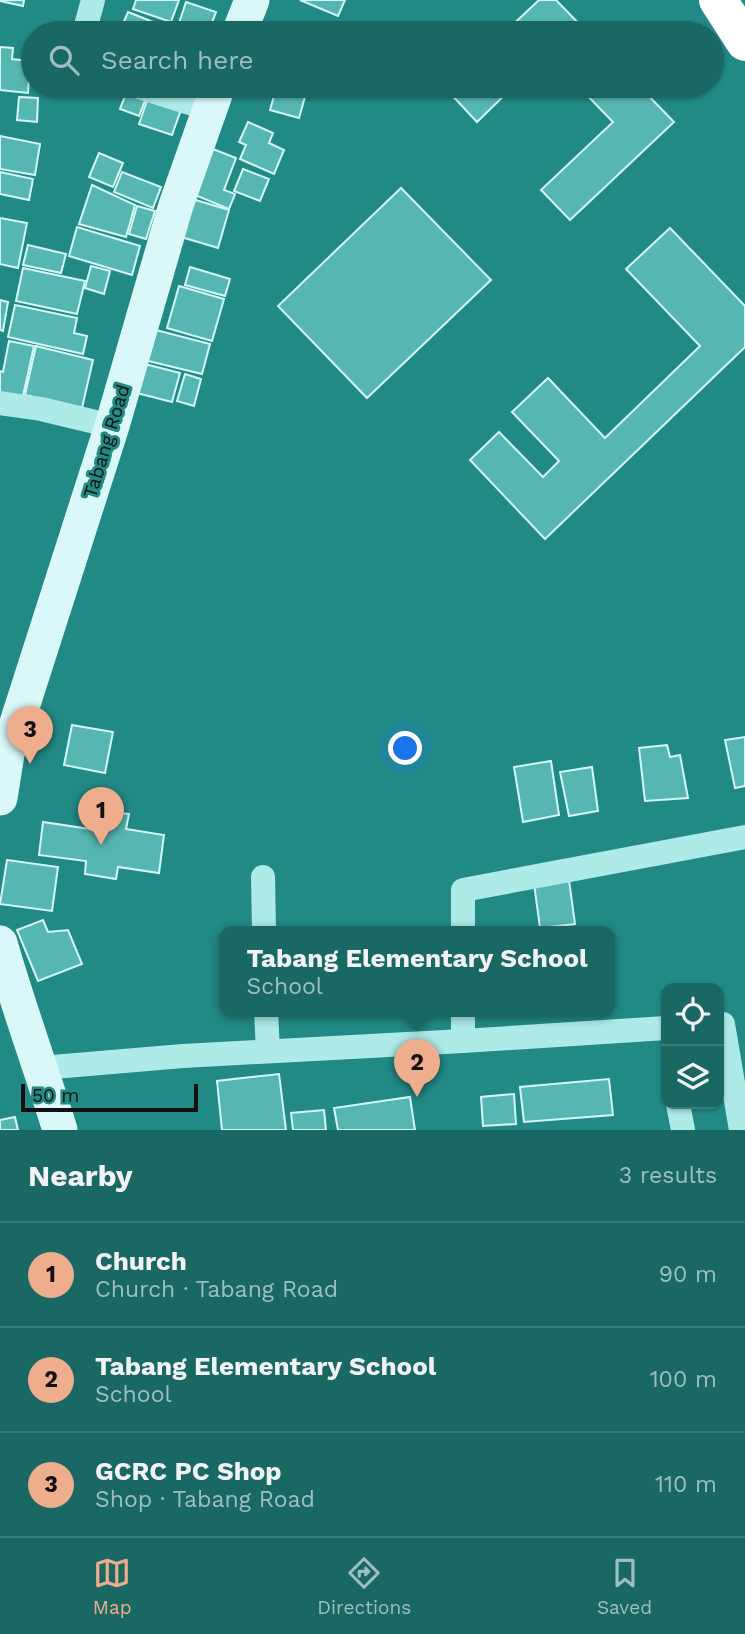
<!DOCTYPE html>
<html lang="en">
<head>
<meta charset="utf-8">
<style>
  :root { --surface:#1a6864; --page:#236e6a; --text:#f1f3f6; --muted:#9fbebf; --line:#387b78; --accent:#eead8d }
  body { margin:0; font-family:"Work Sans",sans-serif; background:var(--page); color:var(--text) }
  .controls { position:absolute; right:21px; bottom:21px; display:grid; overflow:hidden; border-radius:14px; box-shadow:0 2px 5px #0004 }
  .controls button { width:63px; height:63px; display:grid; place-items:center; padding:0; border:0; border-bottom:2px solid var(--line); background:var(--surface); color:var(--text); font:35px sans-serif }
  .scale { position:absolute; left:21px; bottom:18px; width:177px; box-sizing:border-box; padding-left:7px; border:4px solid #111; border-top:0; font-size:19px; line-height:24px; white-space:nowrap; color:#111; -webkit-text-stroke:5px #228a85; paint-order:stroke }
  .you { position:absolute; left:406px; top:749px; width:24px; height:24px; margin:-18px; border:5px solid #fff; border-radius:50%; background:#1a73e8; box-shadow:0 0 0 10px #1a73e833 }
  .badge { display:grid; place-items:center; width:46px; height:46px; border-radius:50%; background:var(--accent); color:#111; font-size:23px; font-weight:700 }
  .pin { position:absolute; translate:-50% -58px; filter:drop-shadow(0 2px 4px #0008) }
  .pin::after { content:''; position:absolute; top:37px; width:24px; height:21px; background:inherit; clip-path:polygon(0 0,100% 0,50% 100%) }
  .popup { position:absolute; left:219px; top:926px; width:396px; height:91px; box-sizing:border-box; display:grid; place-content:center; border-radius:14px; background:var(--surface); filter:drop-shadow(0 2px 5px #0005); font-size:23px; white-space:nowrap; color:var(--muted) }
  .popup b { font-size:26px; color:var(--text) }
  .popup::after { content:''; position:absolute; left:50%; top:100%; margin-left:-14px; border:14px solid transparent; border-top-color:var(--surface) }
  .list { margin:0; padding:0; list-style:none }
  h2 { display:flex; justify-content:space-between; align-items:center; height:91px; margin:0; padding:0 28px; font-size:30px }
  h2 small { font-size:23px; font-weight:400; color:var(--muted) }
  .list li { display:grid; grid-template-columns:46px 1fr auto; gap:21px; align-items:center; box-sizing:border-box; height:105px; padding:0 28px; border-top:2px solid var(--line) }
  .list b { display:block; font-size:26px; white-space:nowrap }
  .list p { margin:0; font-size:23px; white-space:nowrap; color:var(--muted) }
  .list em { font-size:23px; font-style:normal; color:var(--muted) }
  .icon { flex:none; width:38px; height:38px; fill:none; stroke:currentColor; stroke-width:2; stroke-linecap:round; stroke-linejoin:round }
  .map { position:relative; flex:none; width:745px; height:1130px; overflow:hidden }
  .search { position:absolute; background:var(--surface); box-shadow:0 2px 5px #0004; left:21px; right:21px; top:21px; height:77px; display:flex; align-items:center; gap:18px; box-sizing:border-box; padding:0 24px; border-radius:38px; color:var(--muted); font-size:26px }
  .sheet { height:406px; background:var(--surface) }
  nav { display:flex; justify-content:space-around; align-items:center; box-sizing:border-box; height:98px; border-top:2px solid var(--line); background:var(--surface); font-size:19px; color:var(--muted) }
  nav a { display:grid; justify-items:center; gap:4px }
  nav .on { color:var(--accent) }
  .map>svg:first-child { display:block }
  .building { fill:#56b7b2; stroke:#d3f8f6; stroke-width:2 }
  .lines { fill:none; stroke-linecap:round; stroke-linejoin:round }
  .street { stroke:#aeebe7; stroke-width:24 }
  .secondary { stroke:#d9f8f7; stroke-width:35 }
  .highway { stroke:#fff; stroke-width:38 }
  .labels { text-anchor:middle; stroke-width:6; stroke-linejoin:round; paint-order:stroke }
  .street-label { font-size:19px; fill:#111; stroke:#228a85 }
</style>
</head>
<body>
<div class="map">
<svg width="745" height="1130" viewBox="0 0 745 1130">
  <rect width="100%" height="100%" fill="#228a85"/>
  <g class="building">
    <path d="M 0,0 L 24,0 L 23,6 L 0,1 Z"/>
    <path d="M 136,0 L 179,0 L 171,22 L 133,9 Z"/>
    <path d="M 300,0 L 345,0 L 338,16 Z"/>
    <path d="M 539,0 L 556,0 L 588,33 L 504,33 Z"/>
    <path d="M 186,2 L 216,12 L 208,33 L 200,33 L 178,26 Z"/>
    <path d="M 128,12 L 166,27 L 164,33 L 119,33 Z"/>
    <path d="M 0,47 L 13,48 L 12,59 L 30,61 L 28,93 L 0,90 Z"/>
    <path d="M 129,86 L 148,93 L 139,116 L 120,109 Z"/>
    <path d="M 157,86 L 201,86 L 196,99 Z"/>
    <path d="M 265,86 L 308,86 L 299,118 L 270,110 L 276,89 Z"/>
    <path d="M 449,86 L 514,86 L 477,122 L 446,89 Z"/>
    <path d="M 578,86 L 639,86 L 674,122 L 570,220 L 541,190 L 613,122 Z"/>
    <path d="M 150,92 L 183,104 L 172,135 L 139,124 Z"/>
    <path d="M 19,97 L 38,98 L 37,122 L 17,120 Z"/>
    <path d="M 248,122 L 273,133 L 269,143 L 284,150 L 274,174 L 240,159 L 246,145 L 239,142 Z"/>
    <path d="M 0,136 L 40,144 L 35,175 L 0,169 Z"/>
    <path d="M 208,147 L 236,158 L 224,190 L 235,194 L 229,209 L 190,193 Z"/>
    <path d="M 99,153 L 123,163 L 113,187 L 89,177 Z"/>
    <path d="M 243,169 L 269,179 L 260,201 L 234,191 Z"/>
    <path d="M 0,172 L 33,179 L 29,200 L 0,194 Z"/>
    <path d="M 122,172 L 161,187 L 153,208 L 114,192 Z"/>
    <path d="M 92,185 L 135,205 L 126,237 L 79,224 Z"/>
    <path d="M 401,188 L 491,280 L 367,398 L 278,306 Z"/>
    <path d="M 189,198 L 229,210 L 218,248 L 178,236 Z"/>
    <path d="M 137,206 L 155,211 L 146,239 L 129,234 Z"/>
    <path d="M 0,218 L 27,223 L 18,268 L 0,264 Z"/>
    <path d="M 77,227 L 140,246 L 132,275 L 69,256 Z"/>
    <path d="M 670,228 L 745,306 L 745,347 L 545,539 L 470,460 L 499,432 L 543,477 L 559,461 L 512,412 L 548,378 L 605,438 L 700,346 L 626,269 Z"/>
    <path d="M 28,245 L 66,254 L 61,273 L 23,265 Z"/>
    <path d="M 91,266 L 110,271 L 104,294 L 85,288 Z"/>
    <path d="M 190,267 L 230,279 L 225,296 L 185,285 Z"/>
    <path d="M 23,268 L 85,281 L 77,314 L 16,301 Z"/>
    <path d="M 179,286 L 224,299 L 212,341 L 167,328 Z"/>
    <path d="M 0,300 L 8,302 L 3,331 L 0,330 Z"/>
    <path d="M 15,305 L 77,318 L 74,333 L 87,336 L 83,354 L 8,337 Z"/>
    <path d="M 148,328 L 210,344 L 202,374 L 140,359 Z"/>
    <path d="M 9,341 L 34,346 L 21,405 L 0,401 L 0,371 L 3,372 Z"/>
    <path d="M 36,346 L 93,360 L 82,408 L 25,395 Z"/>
    <path d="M 137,362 L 180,373 L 172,402 L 129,391 Z"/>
    <path d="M 185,374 L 201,379 L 194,406 L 177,401 Z"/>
    <path d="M 72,725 L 113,732 L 105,773 L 64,765 Z"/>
    <path d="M 745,737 L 745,786 L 735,788 L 725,740 Z"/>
    <path d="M 667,745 L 670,757 L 680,755 L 688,798 L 645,801 L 639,748 Z"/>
    <path d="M 551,761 L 559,815 L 523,822 L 514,767 Z"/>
    <path d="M 592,767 L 598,811 L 569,816 L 560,772 Z"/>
    <path d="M 92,809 L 129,814 L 126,829 L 164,835 L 159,873 L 118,867 L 116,879 L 85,874 L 86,861 L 39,855 L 43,822 L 90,829 Z"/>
    <path d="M 7,860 L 58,867 L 52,911 L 0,904 Z"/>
    <path d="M 569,880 L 575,924 L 540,928 L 534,884 Z"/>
    <path d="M 43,920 L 48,932 L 68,930 L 82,964 L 38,981 L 17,930 Z"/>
    <path d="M 279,1074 L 286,1130 L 222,1130 L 217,1081 Z"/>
    <path d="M 609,1079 L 613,1115 L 524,1122 L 520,1087 Z"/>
    <path d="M 514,1094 L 516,1124 L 483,1126 L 481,1097 Z"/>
    <path d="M 410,1097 L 415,1130 L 338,1130 L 334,1108 Z"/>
    <path d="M 324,1110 L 326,1130 L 293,1130 L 291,1113 Z"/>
    <path d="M 15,1117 L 18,1130 L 0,1130 L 0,1120 Z"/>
  </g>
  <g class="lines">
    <g class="street">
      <path d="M 84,33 L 93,0"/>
      <path d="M 136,86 L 209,109"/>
      <path d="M 0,403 L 41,409 L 112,426"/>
      <path d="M 263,877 L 264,931"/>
      <path d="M 463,931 L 463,890 L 745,837"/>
      <path d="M 266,1011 L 268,1051"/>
      <path d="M 723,1024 L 741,1130"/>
      <path d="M 463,1041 L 463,1011"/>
      <path d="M 41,1068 L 183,1056 L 463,1041 L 666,1028"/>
      <path d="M 678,1104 L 683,1130"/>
    </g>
    <g class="secondary">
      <path d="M 239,33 L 252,0"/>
      <path d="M 0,798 L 7,754 L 112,426 L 176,205 L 218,86"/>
      <path d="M 0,943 C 18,1006 41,1068 60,1130"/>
    </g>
    <path class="highway" d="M 718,0 L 745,42"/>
  </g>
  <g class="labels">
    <g class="street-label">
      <text transform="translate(106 441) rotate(-73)" y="7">Tabang Road</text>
    </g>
  </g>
</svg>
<div class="controls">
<button><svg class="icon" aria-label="locate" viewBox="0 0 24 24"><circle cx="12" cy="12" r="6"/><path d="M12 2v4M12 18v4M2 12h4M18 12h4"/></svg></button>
<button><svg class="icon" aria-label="layers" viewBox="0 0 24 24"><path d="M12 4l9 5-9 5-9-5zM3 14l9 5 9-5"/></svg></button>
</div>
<div class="scale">50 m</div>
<div class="you"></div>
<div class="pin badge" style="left:101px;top:845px">1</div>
<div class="pin badge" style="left:417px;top:1097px">2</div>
<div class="popup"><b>Tabang Elementary School</b>School</div>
<div class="pin badge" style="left:30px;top:764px">3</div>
<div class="search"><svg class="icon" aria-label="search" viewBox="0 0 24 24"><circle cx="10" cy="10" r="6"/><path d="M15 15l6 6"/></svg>Search here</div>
</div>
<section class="sheet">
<h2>Nearby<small>3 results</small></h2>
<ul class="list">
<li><span class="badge">1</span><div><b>Church</b><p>Church · Tabang Road</p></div><em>90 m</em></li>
<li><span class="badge">2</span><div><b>Tabang Elementary School</b><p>School</p></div><em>100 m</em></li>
<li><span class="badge">3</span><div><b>GCRC PC Shop</b><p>Shop · Tabang Road</p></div><em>110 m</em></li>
</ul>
</section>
<nav>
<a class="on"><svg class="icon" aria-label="map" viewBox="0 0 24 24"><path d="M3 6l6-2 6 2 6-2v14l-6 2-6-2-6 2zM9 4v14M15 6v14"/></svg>Map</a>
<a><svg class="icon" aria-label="directions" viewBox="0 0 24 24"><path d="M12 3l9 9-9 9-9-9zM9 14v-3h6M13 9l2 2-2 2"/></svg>Directions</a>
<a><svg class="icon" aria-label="saved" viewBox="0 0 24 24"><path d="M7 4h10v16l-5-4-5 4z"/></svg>Saved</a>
</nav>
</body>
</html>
